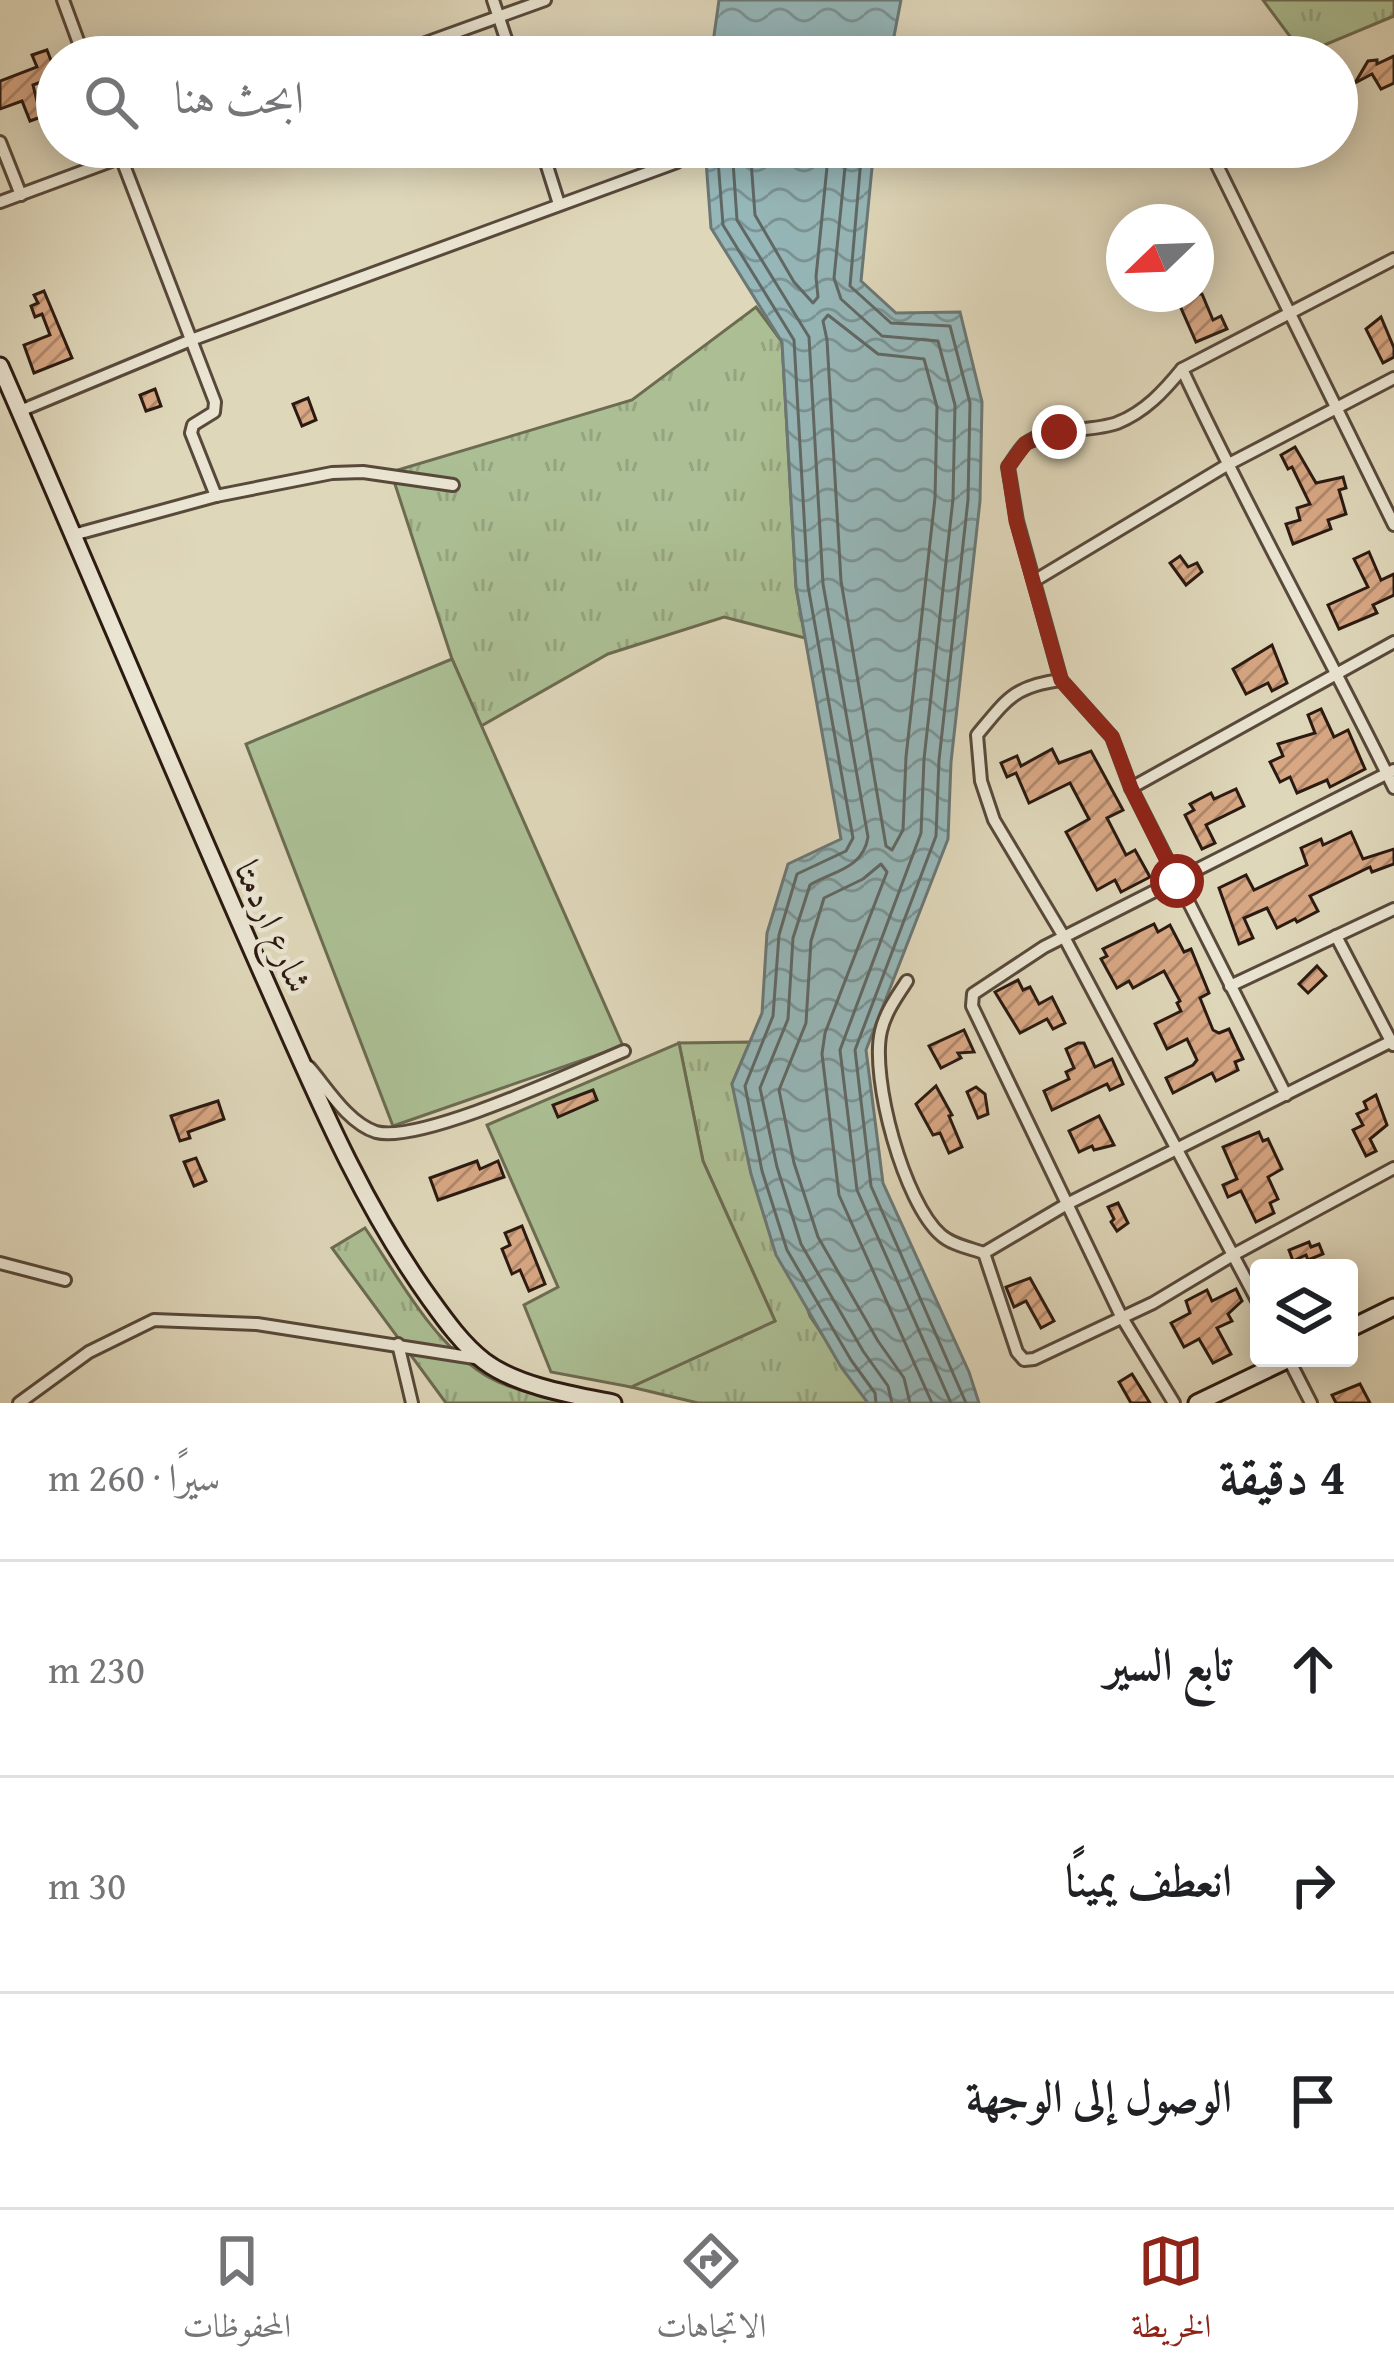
<!DOCTYPE html>
<html lang="ar">
<head>
<meta charset="utf-8">
<style>
  :root { --surface:#fff; --page:#f6f6f6; --text:#202124; --muted:#757577; --line:#e0e0e0; --accent:#8f2418 }
  body { margin:0; font-family:"Gentium Book Plus",Amiri,serif; background:var(--page); color:var(--text); direction:rtl }
  .controls { position:absolute; right:36px; bottom:36px; display:grid; overflow:hidden; border-radius:12px; box-shadow:0 6px 30px #0003 }
  .controls button { width:108px; height:108px; display:grid; place-items:center; padding:0; border:0; border-bottom:3px solid var(--line); background:var(--surface); color:var(--text); font:60px sans-serif }
  .compass { position:absolute; left:1106px; top:204px; width:108px; height:108px; border-radius:50%; background:var(--surface); box-shadow:0 6px 30px #0003; rotate:247deg }
  .stop { position:absolute; width:36px; height:36px; margin:-27px; border:9px solid #8f2418; border-radius:50%; background:#fff }
  .stop.end { background:#8f2418; border-color:#fff; box-shadow:0 3px 12px #0008 }
  .list { margin:0; padding:0; list-style:none }
  h2 { display:flex; justify-content:space-between; align-items:center; height:156px; margin:0; padding:0 48px; font-size:51px }
  h2 small { font-size:39px; font-weight:400; color:var(--muted) }
  .list li { display:grid; grid-template-columns:78px 1fr auto; gap:36px; align-items:center; box-sizing:border-box; height:216px; padding:0 48px; border-top:3px solid var(--line) }
  .list b { display:block; font-size:45px; white-space:nowrap }
  .list em { font-size:39px; font-style:normal; color:var(--muted) }
  .icon { flex:none; width:66px; height:66px; fill:none; stroke:currentColor; stroke-width:2; stroke-linecap:round; stroke-linejoin:round }
  .map { position:relative; flex:none; width:1394px; height:1403px; overflow:hidden; direction:ltr }
  .search { position:absolute; background:var(--surface); box-shadow:0 6px 30px #0003; left:36px; right:36px; top:36px; height:132px; display:flex; align-items:center; gap:30px; box-sizing:border-box; padding:0 42px; border-radius:66px; color:var(--muted); font-size:45px }
  .sheet { height:804px; background:var(--surface) }
  nav { display:flex; justify-content:space-around; align-items:center; box-sizing:border-box; height:168px; border-top:3px solid var(--line); background:var(--surface); font-size:33px; color:var(--muted) }
  nav a { display:grid; justify-items:center; gap:6px }
  nav .on { color:var(--accent) }
  .map>svg:first-child { display:block }
  .grass { fill:url(#grass-tufts); stroke:#6c6c52; stroke-width:3 }
  .park { fill:#acbf94; stroke:#6c6c52; stroke-width:3 }
  .water { fill:url(#water-waves); stroke:#6b7876; stroke-width:3 }
  .lines { fill:none; stroke-linecap:round; stroke-linejoin:round }
  .shore { stroke:#606865; stroke-width:3 }
  .building { fill:url(#building-hatch); stroke:#2b1a11; stroke-width:3 }
  .street-casing { stroke:#58493b; stroke-width:16 }
  .secondary-casing { stroke:#2b1a11; stroke-width:21 }
  .street { stroke:#eae5d2; stroke-width:10 }
  .secondary { stroke:#eae5d2; stroke-width:15 }
  .route { stroke:#8f2418; stroke-width:15 }
  .labels { text-anchor:middle; stroke-width:9; stroke-linejoin:round; paint-order:stroke }
  .street-label { font-size:36px; fill:#2b1a11; stroke:#eae5d2 }
</style>
</head>
<body>
<div class="map">
<svg width="1394" height="1403" viewBox="0 0 1394 1403">
  <defs>
    <pattern id="grass-tufts" width="24" height="20" patternUnits="userSpaceOnUse" patternTransform="scale(3)"><rect width="24" height="20" fill="#acbf94"/><path d="M3 7l-1-3M5 7V3M7 7l1-3M15 17l-1-3M17 17v-4M19 17l1-3" fill="none" stroke="#94a47f"/></pattern>
    <pattern id="water-waves" width="16" height="10" patternUnits="userSpaceOnUse" patternTransform="scale(3)"><rect width="16" height="10" fill="#96b7b9"/><path d="M0 5q4-4 8 0t8 0" fill="none" stroke="#7b9495"/></pattern>
    <pattern id="building-hatch" width="6" height="6" patternUnits="userSpaceOnUse" patternTransform="scale(3)"><rect width="6" height="6" fill="#d8a784"/><path d="M-1 1l2-2M0 6l6-6M5 7l2-2" fill="none" stroke="#af876b"/></pattern>
  </defs>
  <rect width="100%" height="100%" fill="#dfd7ba"/>
  <filter id="stains"><feTurbulence type="fractalNoise" baseFrequency=".00167" numOctaves="4"/><feColorMatrix values="0 0 0 0 .2 0 0 0 0 .09 0 0 0 0 .02 0 0 0 .5 -.17"/></filter>
  <radialGradient id="worn" r=".72"><stop offset=".6" stop-color="#630" stop-opacity="0"/><stop offset="1" stop-color="#630" stop-opacity=".3"/></radialGradient>
  <g class="grass">
    <path d="M 1263,0 L 1394,0 L 1394,16 L 1303,54 Z"/>
    <path d="M 756,307 L 782,342 L 796,587 L 805,638 L 724,617 L 608,654 L 481,726 L 452,659 L 391,472 L 632,400 Z"/>
    <path d="M 750,1042 L 732,1084 L 810,1316 L 868,1403 L 698,1403 L 631,1387 L 775,1321 L 703,1161 L 679,1043 Z"/>
    <path d="M 365,1228 C 399,1278 432,1342 485,1375 C 511,1391 546,1396 575,1403 L 446,1403 L 332,1248 Z"/>
  </g>
  <g class="park">
    <path d="M 452,659 L 623,1046 L 393,1126 L 246,744 Z"/>
    <path d="M 679,1043 L 703,1161 L 775,1321 L 631,1387 L 551,1372 L 524,1305 L 558,1287 L 487,1125 Z"/>
  </g>
  <g class="water">
    <path d="M 719,0 L 901,0 L 890,57 L 711,57 Z"/>
    <path d="M 705,147 L 874,147 L 861,281 L 896,313 L 960,312 L 982,402 L 980,501 L 951,762 L 948,839 L 866,1050 L 883,1183 L 969,1372 L 979,1403 L 868,1403 L 841,1367 L 776,1255 L 751,1174 L 732,1084 L 762,1013 L 767,933 L 788,864 L 841,839 L 796,587 L 782,342 L 711,228 Z"/>
  </g>
  <g class="lines">
    <g class="shore">
      <path d="M 717,147 L 723,225 L 794,340 L 808,586 L 853,838 L 846,851 L 797,874 L 779,935 L 773,1016 L 745,1086 L 762,1171 L 787,1250 L 851,1360 L 875,1393 L 876,1403"/>
      <path d="M 732,147 L 737,220 L 809,337 L 823,584 L 868,837 C 863,869 833,871 810,885 L 793,938 L 788,1019 L 760,1088 L 777,1167 L 801,1244 L 863,1351 L 888,1386 L 892,1403"/>
      <path d="M 750,147 L 755,215 L 794,282 L 813,303 L 818,297 L 816,277 L 829,147"/>
      <path d="M 847,147 L 834,278 L 841,299 L 882,336 L 938,341 L 955,405 L 953,499 L 924,759 L 921,833 L 840,1050 L 857,1190 L 951,1403"/>
      <path d="M 862,147 L 850,286 L 891,323 L 950,326 L 970,403 L 968,500 L 939,760 L 936,836 L 855,1050 L 871,1186 L 966,1403"/>
      <path d="M 828,315 L 878,354 L 924,359 L 937,407 L 935,498 L 906,757 L 903,830 L 892,850 L 886,846 L 841,581 L 827,340 L 823,321 Z"/>
      <path d="M 910,1403 L 904,1378 L 878,1341 L 818,1237 L 794,1163 L 779,1090 L 806,1023 L 811,941 L 824,898 L 863,879 L 881,864 L 887,872 L 825,1033 L 822,1054 L 839,1195 L 932,1403"/>
    </g>
  </g>
  <g class="building">
    <path d="M 47,50 L 57,76 L 33,85 L 41,117 L 30,121 L 22,101 L 0,109 L 0,81 L 37,67 L 32,55 Z"/>
    <path d="M 1394,56 L 1394,83 L 1381,89 L 1372,74 L 1355,83 L 1368,61 L 1377,60 L 1377,64 Z"/>
    <path d="M 44,291 L 72,358 L 34,373 L 24,345 L 50,335 L 42,314 L 35,317 L 31,306 L 38,303 L 34,295 Z"/>
    <path d="M 1189,294 L 1202,294 L 1213,320 L 1221,316 L 1227,329 L 1196,342 L 1177,299 Z"/>
    <path d="M 1381,317 L 1394,348 L 1394,357 L 1383,363 L 1366,329 Z"/>
    <path d="M 155,389 L 161,406 L 146,411 L 140,395 Z"/>
    <path d="M 308,398 L 316,420 L 302,426 L 293,404 Z"/>
    <path d="M 1295,447 L 1316,483 L 1343,477 L 1346,488 L 1339,490 L 1346,514 L 1328,520 L 1331,529 L 1293,544 L 1286,524 L 1300,520 L 1297,508 L 1310,504 L 1292,467 L 1288,469 L 1281,455 Z"/>
    <path d="M 1369,552 L 1381,580 L 1394,574 L 1394,595 L 1373,605 L 1377,613 L 1339,629 L 1328,605 L 1368,587 L 1354,559 Z"/>
    <path d="M 1180,556 L 1188,567 L 1197,563 L 1202,572 L 1186,585 L 1170,563 Z"/>
    <path d="M 1272,645 L 1287,683 L 1272,691 L 1268,683 L 1246,694 L 1233,669 Z"/>
    <path d="M 1321,709 L 1334,737 L 1348,730 L 1365,769 L 1330,787 L 1327,780 L 1297,793 L 1290,777 L 1280,782 L 1270,762 L 1283,756 L 1278,744 L 1315,733 L 1308,715 Z"/>
    <path d="M 1052,749 L 1059,763 L 1091,751 L 1123,810 L 1107,818 L 1126,855 L 1135,850 L 1150,877 L 1121,892 L 1115,880 L 1097,890 L 1066,832 L 1089,819 L 1070,783 L 1029,803 L 1016,773 L 1007,777 L 1001,763 L 1017,756 L 1021,766 Z"/>
    <path d="M 1236,789 L 1244,806 L 1206,825 L 1215,843 L 1202,849 L 1185,815 L 1194,810 L 1190,804 L 1211,793 L 1214,799 Z"/>
    <path d="M 1351,832 L 1363,859 L 1394,849 L 1394,864 L 1372,872 L 1370,867 L 1310,896 L 1318,911 L 1297,922 L 1295,919 L 1277,928 L 1267,908 L 1244,918 L 1253,938 L 1239,944 L 1219,888 L 1246,875 L 1254,890 L 1307,865 L 1301,848 L 1321,839 L 1323,845 Z"/>
    <path d="M 1154,924 L 1158,932 L 1170,925 L 1184,952 L 1191,949 L 1209,993 L 1200,998 L 1213,1030 L 1219,1033 L 1229,1029 L 1243,1059 L 1235,1062 L 1238,1070 L 1216,1081 L 1212,1073 L 1173,1093 L 1166,1078 L 1193,1065 L 1197,1060 L 1187,1039 L 1167,1049 L 1155,1024 L 1181,1011 L 1177,1003 L 1180,1001 L 1164,971 L 1133,988 L 1129,981 L 1117,988 L 1101,959 L 1107,956 L 1103,949 Z"/>
    <path d="M 1317,966 L 1326,976 L 1308,993 L 1299,984 Z"/>
    <path d="M 1018,980 L 1023,990 L 1030,987 L 1039,1004 L 1052,997 L 1065,1023 L 1053,1029 L 1047,1019 L 1020,1033 L 995,992 Z"/>
    <path d="M 964,1030 L 974,1052 L 958,1053 L 961,1058 L 941,1068 L 929,1046 Z"/>
    <path d="M 1078,1043 L 1084,1043 L 1095,1067 L 1112,1059 L 1123,1084 L 1110,1090 L 1107,1084 L 1052,1110 L 1044,1091 L 1069,1079 L 1066,1072 L 1074,1068 L 1066,1049 Z"/>
    <path d="M 936,1086 L 952,1115 L 949,1116 L 962,1147 L 949,1153 L 940,1133 L 933,1135 L 916,1104 Z"/>
    <path d="M 976,1087 L 985,1094 L 988,1114 L 978,1118 L 967,1092 Z"/>
    <path d="M 593,1090 L 597,1100 L 558,1117 L 553,1105 Z"/>
    <path d="M 1376,1095 L 1387,1125 L 1370,1139 L 1376,1151 L 1366,1156 L 1353,1130 L 1363,1125 L 1357,1114 L 1367,1109 L 1364,1102 Z"/>
    <path d="M 218,1101 L 224,1119 L 188,1132 L 190,1138 L 180,1141 L 171,1116 Z"/>
    <path d="M 1099,1116 L 1114,1145 L 1094,1150 L 1092,1146 L 1079,1152 L 1069,1131 Z"/>
    <path d="M 1259,1132 L 1263,1141 L 1268,1139 L 1282,1169 L 1268,1177 L 1278,1199 L 1270,1203 L 1274,1213 L 1256,1222 L 1241,1191 L 1228,1197 L 1223,1185 L 1237,1179 L 1223,1147 Z"/>
    <path d="M 196,1158 L 206,1181 L 194,1186 L 184,1162 Z"/>
    <path d="M 477,1161 L 480,1169 L 498,1161 L 504,1177 L 438,1200 L 430,1178 Z"/>
    <path d="M 1118,1203 L 1128,1223 L 1117,1231 L 1111,1222 L 1114,1219 L 1108,1207 Z"/>
    <path d="M 522,1226 L 545,1284 L 529,1291 L 520,1270 L 512,1274 L 502,1249 L 510,1245 L 505,1233 Z"/>
    <path d="M 1309,1242 L 1311,1247 L 1319,1244 L 1323,1254 L 1308,1260 L 1306,1255 L 1293,1261 L 1289,1250 Z"/>
    <path d="M 1030,1278 L 1054,1321 L 1041,1328 L 1026,1301 L 1014,1307 L 1006,1287 Z"/>
    <path d="M 1236,1289 L 1242,1301 L 1228,1314 L 1232,1321 L 1217,1328 L 1231,1354 L 1213,1363 L 1199,1339 L 1184,1347 L 1171,1323 L 1190,1313 L 1186,1301 L 1207,1290 L 1212,1301 Z"/>
    <path d="M 1132,1374 L 1150,1403 L 1131,1403 L 1119,1382 Z"/>
    <path d="M 1360,1384 L 1370,1403 L 1336,1403 L 1332,1395 Z"/>
  </g>
  <g class="lines">
    <g class="street-casing">
      <g id="street">
        <path d="M 63,0 L 84,57"/>
        <path d="M 493,0 L 512,57"/>
        <path d="M 387,57 L 545,0"/>
        <path d="M 0,142 L 21,195"/>
        <path d="M 117,147 L 215,402 L 214,412 L 193,425 L 191,433 L 216,496"/>
        <path d="M 541,147 L 559,204"/>
        <path d="M 1208,147 L 1394,525"/>
        <path d="M 0,202 L 149,147"/>
        <path d="M 1182,369 C 1248,511 1325,647 1394,788"/>
        <path d="M 20,411 L 191,340 L 677,162"/>
        <path d="M 73,535 L 216,496 L 332,473 L 363,472 L 453,485"/>
        <path d="M 1034,581 L 1227,465 L 1394,378"/>
        <path d="M 1061,680 L 1017,521 L 1008,467 C 1013,460 1019,450 1025,444 C 1049,426 1089,433 1117,423 C 1145,412 1164,391 1182,369 L 1394,259"/>
        <path d="M 1131,788 L 1394,642"/>
        <path d="M 1336,936 L 1393,1045"/>
        <path d="M 907,981 C 897,996 885,1013 881,1031 C 870,1078 904,1203 941,1235 C 952,1245 970,1248 984,1253 L 1017,1352 L 1024,1360 L 1034,1359 L 1153,1303 L 1233,1255 L 1394,1168"/>
        <path d="M 1230,986 L 1394,909"/>
        <path d="M 309,1067 C 327,1088 348,1123 376,1132 C 420,1144 576,1071 624,1051"/>
        <path d="M 984,1253 L 1067,1204 L 1392,1041"/>
        <path d="M 0,1263 L 65,1280"/>
        <path d="M 1259,1304 L 1064,937 L 994,820 L 981,781 L 977,735 C 1007,699 1014,686 1061,680 L 1112,737 L 1131,788 L 1286,1095"/>
        <path d="M 398,1344 L 412,1403"/>
        <path d="M 1288,1358 L 1311,1403"/>
        <path d="M 19,1403 L 89,1352 L 154,1320 L 257,1324 L 481,1359"/>
        <path d="M 1174,1403 L 1121,1316 L 972,1006 L 973,994 L 1044,947 L 1394,770"/>
      </g>
    </g>
    <g class="secondary-casing">
      <g id="secondary">
        <path d="M 0,366 C 90,572 176,779 267,984 C 315,1092 361,1203 430,1299 C 445,1320 463,1345 484,1361 C 517,1386 572,1395 613,1403"/>
        <path d="M 1349,1329 L 1394,1307"/>
        <path d="M 1197,1403 L 1291,1358"/>
      </g>
    </g>
    <use href="#street" class="street"/>
    <use href="#secondary" class="secondary"/>
  </g>
  <g class="lines">
    <path class="route" d="M 1059,432 L 1026,443 L 1008,467 L 1016,521 L 1061,680 L 1112,737 L 1131,788 L 1177,881"/>
  </g>
  <g class="labels">
    <g class="street-label">
      <text transform="translate(274 926) rotate(66)" y="13">شارع اردمتا</text>
    </g>
  </g>
  <rect width="100%" height="100%" filter="url(#stains)"/>
  <rect width="100%" height="100%" fill="url(#worn)"/>
</svg>
<div class="controls">
<button><svg class="icon" aria-label="layers" viewBox="0 0 24 24"><path d="M12 4l9 5-9 5-9-5zM3 14l9 5 9-5"/></svg></button>
</div>
<svg class="compass" viewBox="-18 -18 36 36"><path d="M0-13l5 13h-10z" fill="#e53935"/><path d="M0 13l5-13h-10z" fill="#757577"/></svg>
<div class="stop" style="left:1177px;top:881px"></div>
<div class="stop end" style="left:1059px;top:432px"></div>
<div class="search"><svg class="icon" aria-label="search" viewBox="0 0 24 24"><circle cx="10" cy="10" r="6"/><path d="M15 15l6 6"/></svg>ابحث هنا</div>
</div>
<section class="sheet">
<h2>4 دقيقة<small>سيرًا · 260 m</small></h2>
<ul class="list">
<li><svg class="icon" aria-label="ahead" viewBox="0 0 24 24"><path d="M12 20V5M6 11l6-6 6 6"/></svg><div><b>تابع السير</b></div><em>230 m</em></li>
<li><svg class="icon" aria-label="right" viewBox="0 0 24 24"><path d="M7 20v-9h11M14 6l5 5-5 5"/></svg><div><b>انعطف يمينًا</b></div><em>30 m</em></li>
<li><svg class="icon" aria-label="arrive" viewBox="0 0 24 24"><path d="M6 21V4h12l-3 4 3 4H6"/></svg><div><b>الوصول إلى الوجهة</b></div></li>
</ul>
</section>
<nav>
<a class="on"><svg class="icon" aria-label="map" viewBox="0 0 24 24"><path d="M3 6l6-2 6 2 6-2v14l-6 2-6-2-6 2zM9 4v14M15 6v14"/></svg>الخريطة</a>
<a><svg class="icon" aria-label="directions" viewBox="0 0 24 24"><path d="M12 3l9 9-9 9-9-9zM9 14v-3h6M13 9l2 2-2 2"/></svg>الاتجاهات</a>
<a><svg class="icon" aria-label="saved" viewBox="0 0 24 24"><path d="M7 4h10v16l-5-4-5 4z"/></svg>المحفوظات</a>
</nav>
</body>
</html>
